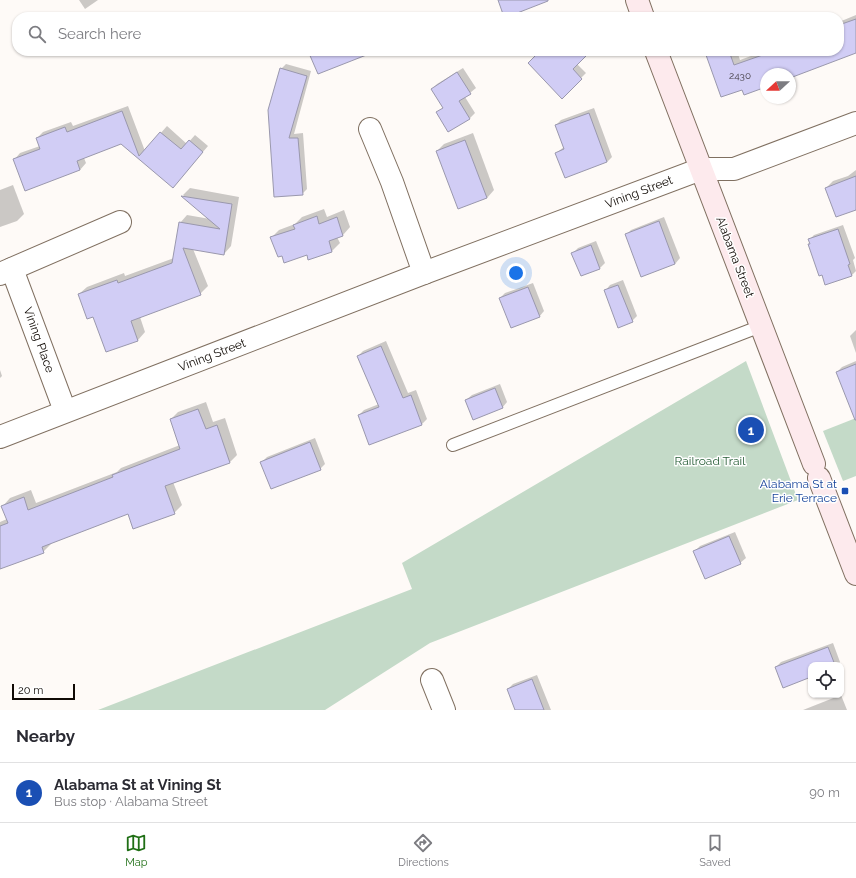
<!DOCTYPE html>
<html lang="en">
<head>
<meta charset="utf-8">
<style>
  :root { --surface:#fff; --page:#f2f2f3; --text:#2b2b33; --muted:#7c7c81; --line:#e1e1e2; --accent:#206f16 }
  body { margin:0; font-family:Raleway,sans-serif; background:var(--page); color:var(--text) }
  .controls { position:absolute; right:12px; bottom:12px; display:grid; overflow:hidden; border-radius:8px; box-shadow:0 1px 3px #0004 }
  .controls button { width:36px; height:36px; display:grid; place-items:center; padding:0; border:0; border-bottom:1px solid var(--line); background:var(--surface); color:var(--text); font:20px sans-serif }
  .compass { position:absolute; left:760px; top:68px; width:36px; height:36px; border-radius:50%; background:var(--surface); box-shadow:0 1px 3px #0004; rotate:249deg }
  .scale { position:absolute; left:12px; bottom:10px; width:63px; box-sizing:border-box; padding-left:4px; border:2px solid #100a05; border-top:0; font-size:11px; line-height:14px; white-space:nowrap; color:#100a05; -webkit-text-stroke:3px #fff; paint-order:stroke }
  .you { position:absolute; left:516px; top:273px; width:14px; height:14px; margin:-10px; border:3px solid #fff; border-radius:50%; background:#1a73e8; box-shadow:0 0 0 6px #1a73e833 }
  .badge { display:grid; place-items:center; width:26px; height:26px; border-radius:50%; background:var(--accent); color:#fff; font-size:13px; font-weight:700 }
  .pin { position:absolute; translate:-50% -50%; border:2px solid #fff; box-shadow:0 1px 4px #0006 }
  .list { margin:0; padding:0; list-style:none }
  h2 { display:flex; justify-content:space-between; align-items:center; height:52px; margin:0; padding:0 16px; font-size:17px }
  h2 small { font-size:13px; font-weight:400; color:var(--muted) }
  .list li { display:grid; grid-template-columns:26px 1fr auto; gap:12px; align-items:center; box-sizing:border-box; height:60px; padding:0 16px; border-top:1px solid var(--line) }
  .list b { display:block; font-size:15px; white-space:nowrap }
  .list p { margin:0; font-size:13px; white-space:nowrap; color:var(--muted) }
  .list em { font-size:13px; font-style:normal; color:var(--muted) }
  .icon { flex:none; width:22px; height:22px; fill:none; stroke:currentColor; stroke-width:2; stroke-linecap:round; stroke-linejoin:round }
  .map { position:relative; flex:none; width:856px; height:710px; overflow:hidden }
  .search { position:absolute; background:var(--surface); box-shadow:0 1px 3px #0004; left:12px; right:12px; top:12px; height:44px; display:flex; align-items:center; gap:10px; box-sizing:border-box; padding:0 14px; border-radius:16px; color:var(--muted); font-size:15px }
  .sheet { height:112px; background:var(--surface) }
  nav { display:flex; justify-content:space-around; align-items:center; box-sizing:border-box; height:56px; border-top:1px solid var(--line); background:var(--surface); font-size:11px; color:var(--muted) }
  nav a { display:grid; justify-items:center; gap:2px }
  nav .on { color:var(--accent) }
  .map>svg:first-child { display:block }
  .green { fill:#c4dac8 }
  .shadow { fill:#0003 }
  .building { fill:#d1cdf5; stroke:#9a98ad }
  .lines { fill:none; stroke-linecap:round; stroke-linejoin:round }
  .service-casing { stroke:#807061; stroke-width:14 }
  .minor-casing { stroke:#807061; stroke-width:24 }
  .secondary-casing { stroke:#807061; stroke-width:24 }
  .service { stroke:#fff; stroke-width:12 }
  .minor { stroke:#fff; stroke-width:22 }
  .secondary { stroke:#fdeaed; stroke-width:22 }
  .transit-dot { fill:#1a4fb4; stroke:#fff; stroke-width:1.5 }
  .labels { text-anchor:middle; stroke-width:3; stroke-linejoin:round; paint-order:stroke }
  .number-label { font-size:10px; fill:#403b41 }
  .street-label { font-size:12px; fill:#100a05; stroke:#fff }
  .park-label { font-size:12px; fill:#265c36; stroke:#fff }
  .transit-label { font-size:12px; fill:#164399; stroke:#fff; text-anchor:end }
</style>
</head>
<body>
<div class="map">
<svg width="856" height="710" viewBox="0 0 856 710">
  <rect width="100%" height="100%" fill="#fefaf7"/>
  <g class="green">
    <path d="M 746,361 L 798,500 L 430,643 L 325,710 L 98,710 L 412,589 L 402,563 Z"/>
    <path d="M 856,418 L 856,476 L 843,481 L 823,431 Z"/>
  </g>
  <g class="shadow">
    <path d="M 79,0 L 98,0 L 85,9 Z"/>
    <path d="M 856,15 L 856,52 L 790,76 L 790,74 L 766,74 L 766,85 L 742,88 L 707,55 L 711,51 L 737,51 L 740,60 L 765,51 L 839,51 L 839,22 Z"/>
    <path d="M 542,51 L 590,51 L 577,64 L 586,73 L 562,97 Z"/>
    <path d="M 286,64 L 311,71 L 294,134 L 303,133 L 307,189 L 302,194 L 275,196 L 281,69 Z"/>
    <path d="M 463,68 L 476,88 L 465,97 L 475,113 L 470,118 L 449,131 L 437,113 L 444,107 L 432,89 L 437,84 Z"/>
    <path d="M 128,106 L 145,151 L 167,126 L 187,144 L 195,135 L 208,146 L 173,187 L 121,143 L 84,158 L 86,163 L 80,170 L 14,160 L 20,153 L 40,146 L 37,138 L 43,132 L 71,122 L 73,126 Z"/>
    <path d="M 594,108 L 612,157 L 607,162 L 556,153 L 564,147 L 556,125 L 561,120 Z"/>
    <path d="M 473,133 L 494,190 L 487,198 L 437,151 L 444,144 Z"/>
    <path d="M 856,170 L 856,209 L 826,188 L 833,181 L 848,176 Z"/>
    <path d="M 13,185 L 24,214 L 17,221 L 0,227 L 0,190 Z"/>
    <path d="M 190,188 L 239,197 L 231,246 L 224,254 L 193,249 L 208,286 L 200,294 L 140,317 L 145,332 L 138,340 L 106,351 L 94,316 L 79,294 L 87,287 L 124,273 L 125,276 L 174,258 L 180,223 L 187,215 L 210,219 L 183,195 Z"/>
    <path d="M 324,209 L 327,217 L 344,210 L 350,227 L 343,235 L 337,237 L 340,243 L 332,251 L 309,259 L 307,254 L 282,254 L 271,238 L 279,230 L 295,224 L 302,217 Z"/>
    <path d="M 664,217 L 680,258 L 675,264 L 626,235 L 631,230 Z"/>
    <path d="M 843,225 L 855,258 L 853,260 L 856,271 L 852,275 L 826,284 L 809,245 L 811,243 L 809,240 L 814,235 Z"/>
    <path d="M 596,241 L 605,263 L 600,268 L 573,253 L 578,248 Z"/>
    <path d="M 623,280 L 637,316 L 632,321 L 605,291 L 610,285 Z"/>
    <path d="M 533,283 L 544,311 L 539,317 L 500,298 L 505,293 Z"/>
    <path d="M 856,330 L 856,353 L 850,336 Z"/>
    <path d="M 386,341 L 408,393 L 416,390 L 427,419 L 422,424 L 370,444 L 359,415 L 364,410 L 379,404 L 358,356 L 363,351 Z"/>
    <path d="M 856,361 L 856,400 L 837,372 L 842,367 Z"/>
    <path d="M 0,370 L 2,376 L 0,378 Z"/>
    <path d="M 500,384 L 507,402 L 502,408 L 466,400 L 472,395 Z"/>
    <path d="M 206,402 L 213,422 L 225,418 L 237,455 L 230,462 L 173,482 L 182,505 L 174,513 L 128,513 L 50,543 L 51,544 L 43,552 L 0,568 L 0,522 L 7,519 L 3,506 L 10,498 L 31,490 L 36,503 L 117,472 L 121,468 L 180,445 L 171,419 L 178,412 Z"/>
    <path d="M 315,438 L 325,464 L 320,469 L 262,462 L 267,457 Z"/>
    <path d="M 735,532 L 746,558 L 740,563 L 695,551 L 700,546 Z"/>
    <path d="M 833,643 L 840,662 L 837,665 L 811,665 L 811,676 L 776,667 L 781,662 Z"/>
    <path d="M 537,675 L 551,710 L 516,710 L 508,689 L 513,684 Z"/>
    <path d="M 841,695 L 847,710 L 803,710 Z"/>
  </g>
  <g class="building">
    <path d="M 498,0 L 548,0 L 548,1 L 507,17 L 504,17 Z"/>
    <path d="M 856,19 L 856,53 L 790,78 L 790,74 L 766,74 L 766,87 L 744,95 L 742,90 L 721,97 L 706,55 L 716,51 L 729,51 L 734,65 L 774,51 L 839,51 L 839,25 Z"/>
    <path d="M 308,51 L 374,51 L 374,52 L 318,74 Z"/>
    <path d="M 540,51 L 591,51 L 573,69 L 582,79 L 562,99 L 528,63 Z"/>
    <path d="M 280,68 L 307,76 L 289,138 L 298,138 L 303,195 L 274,197 L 268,110 Z"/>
    <path d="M 457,72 L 471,94 L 459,101 L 470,119 L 448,132 L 436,112 L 443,108 L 431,89 Z"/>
    <path d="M 122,111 L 139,156 L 160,132 L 181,149 L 189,140 L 203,152 L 173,188 L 121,144 L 77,161 L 80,170 L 25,191 L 13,159 L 40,149 L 36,138 L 65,127 L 67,132 Z"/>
    <path d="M 589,113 L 607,162 L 565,178 L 555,153 L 564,149 L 555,125 Z"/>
    <path d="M 465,140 L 487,198 L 458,209 L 436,151 Z"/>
    <path d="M 856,176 L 856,210 L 836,217 L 825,188 Z"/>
    <path d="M 181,196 L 232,204 L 224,255 L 183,248 L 201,295 L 131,321 L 138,341 L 106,352 L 93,317 L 87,319 L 78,294 L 117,280 L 118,283 L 172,263 L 179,222 L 220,229 Z"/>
    <path d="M 317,216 L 319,224 L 337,217 L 343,236 L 329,241 L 332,252 L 308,260 L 307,255 L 284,263 L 282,256 L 278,257 L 270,237 L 295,229 L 293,225 Z"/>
    <path d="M 659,221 L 675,264 L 641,277 L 625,234 Z"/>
    <path d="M 838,229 L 850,264 L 848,265 L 852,276 L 825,285 L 822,275 L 819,276 L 808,244 L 810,244 L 808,239 Z"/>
    <path d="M 591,245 L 600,269 L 581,276 L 571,253 Z"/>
    <path d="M 618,285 L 633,322 L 618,328 L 604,290 Z"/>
    <path d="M 528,287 L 540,317 L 511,328 L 499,298 Z"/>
    <path d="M 381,346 L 403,398 L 411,395 L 422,425 L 369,445 L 358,415 L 379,407 L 357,356 Z"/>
    <path d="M 856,364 L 856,420 L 855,420 L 836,372 Z"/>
    <path d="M 495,388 L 503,408 L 473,420 L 465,400 Z"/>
    <path d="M 198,409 L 206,429 L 217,425 L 230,463 L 165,486 L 175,514 L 133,529 L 128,514 L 42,547 L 44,553 L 0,569 L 0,526 L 8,523 L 1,506 L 24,497 L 28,510 L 113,477 L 112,475 L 180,449 L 170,419 Z"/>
    <path d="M 310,442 L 321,470 L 271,489 L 260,462 Z"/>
    <path d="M 729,536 L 741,564 L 705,579 L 693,551 Z"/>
    <path d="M 828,647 L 835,665 L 811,665 L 811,677 L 783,688 L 775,667 Z"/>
    <path d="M 532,679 L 544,710 L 515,710 L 507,689 Z"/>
  </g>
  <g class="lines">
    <g class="service-casing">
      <path id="service" d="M 453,445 L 761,326"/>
    </g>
    <g class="minor-casing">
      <g id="minor">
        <path d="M 370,129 L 392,182 L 424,273"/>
        <path d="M 12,269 L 65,411"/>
        <path d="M 0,274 L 120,222"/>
        <path d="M 0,437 L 424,273 L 701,169 L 734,169 L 856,123"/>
        <path d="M 432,680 L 444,710"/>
      </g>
    </g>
    <g class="secondary-casing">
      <g id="secondary">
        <path d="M 637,0 L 643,17"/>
        <path d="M 656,51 L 814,464"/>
        <path d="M 819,478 L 856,574"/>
      </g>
    </g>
    <use href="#service" class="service"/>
    <use href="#minor" class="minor"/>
    <use href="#secondary" class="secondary"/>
  </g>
  <rect class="transit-dot" x="841" y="487" width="8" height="8" rx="2"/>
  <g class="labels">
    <g class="number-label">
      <text x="740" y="79">2430</text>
    </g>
    <g class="street-label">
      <text transform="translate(639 192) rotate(-21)" y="4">Vining Street</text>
      <text transform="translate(735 257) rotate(69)" y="4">Alabama Street</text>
      <text transform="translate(39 340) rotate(70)" y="4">Vining Place</text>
      <text transform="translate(212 355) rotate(-21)" y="4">Vining Street</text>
    </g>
    <g class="park-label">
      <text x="710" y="465">Railroad Trail</text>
    </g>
    <g class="transit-label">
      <text x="837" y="488">Alabama St at<tspan x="837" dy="14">Erie Terrace</tspan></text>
    </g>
  </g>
</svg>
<div class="controls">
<button><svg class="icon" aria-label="locate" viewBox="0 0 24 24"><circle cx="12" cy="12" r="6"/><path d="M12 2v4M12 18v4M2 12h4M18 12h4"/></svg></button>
</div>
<svg class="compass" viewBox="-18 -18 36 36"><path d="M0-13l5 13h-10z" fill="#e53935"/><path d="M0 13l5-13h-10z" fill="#7c7c81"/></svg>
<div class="scale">20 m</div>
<div class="you"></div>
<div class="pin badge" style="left:751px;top:430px;background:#1a4fb4">1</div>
<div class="search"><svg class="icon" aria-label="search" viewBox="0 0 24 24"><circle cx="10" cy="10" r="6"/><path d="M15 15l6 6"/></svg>Search here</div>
</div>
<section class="sheet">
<h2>Nearby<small></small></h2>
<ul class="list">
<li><span class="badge" style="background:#1a4fb4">1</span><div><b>Alabama St at Vining St</b><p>Bus stop · Alabama Street</p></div><em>90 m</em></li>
</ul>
</section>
<nav>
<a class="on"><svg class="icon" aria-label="map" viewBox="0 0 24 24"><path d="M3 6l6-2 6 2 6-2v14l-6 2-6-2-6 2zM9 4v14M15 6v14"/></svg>Map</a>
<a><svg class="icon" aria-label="directions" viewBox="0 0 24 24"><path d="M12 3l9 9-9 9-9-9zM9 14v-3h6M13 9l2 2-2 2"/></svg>Directions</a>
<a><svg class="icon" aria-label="saved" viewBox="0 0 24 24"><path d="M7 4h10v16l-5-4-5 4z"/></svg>Saved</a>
</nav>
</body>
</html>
